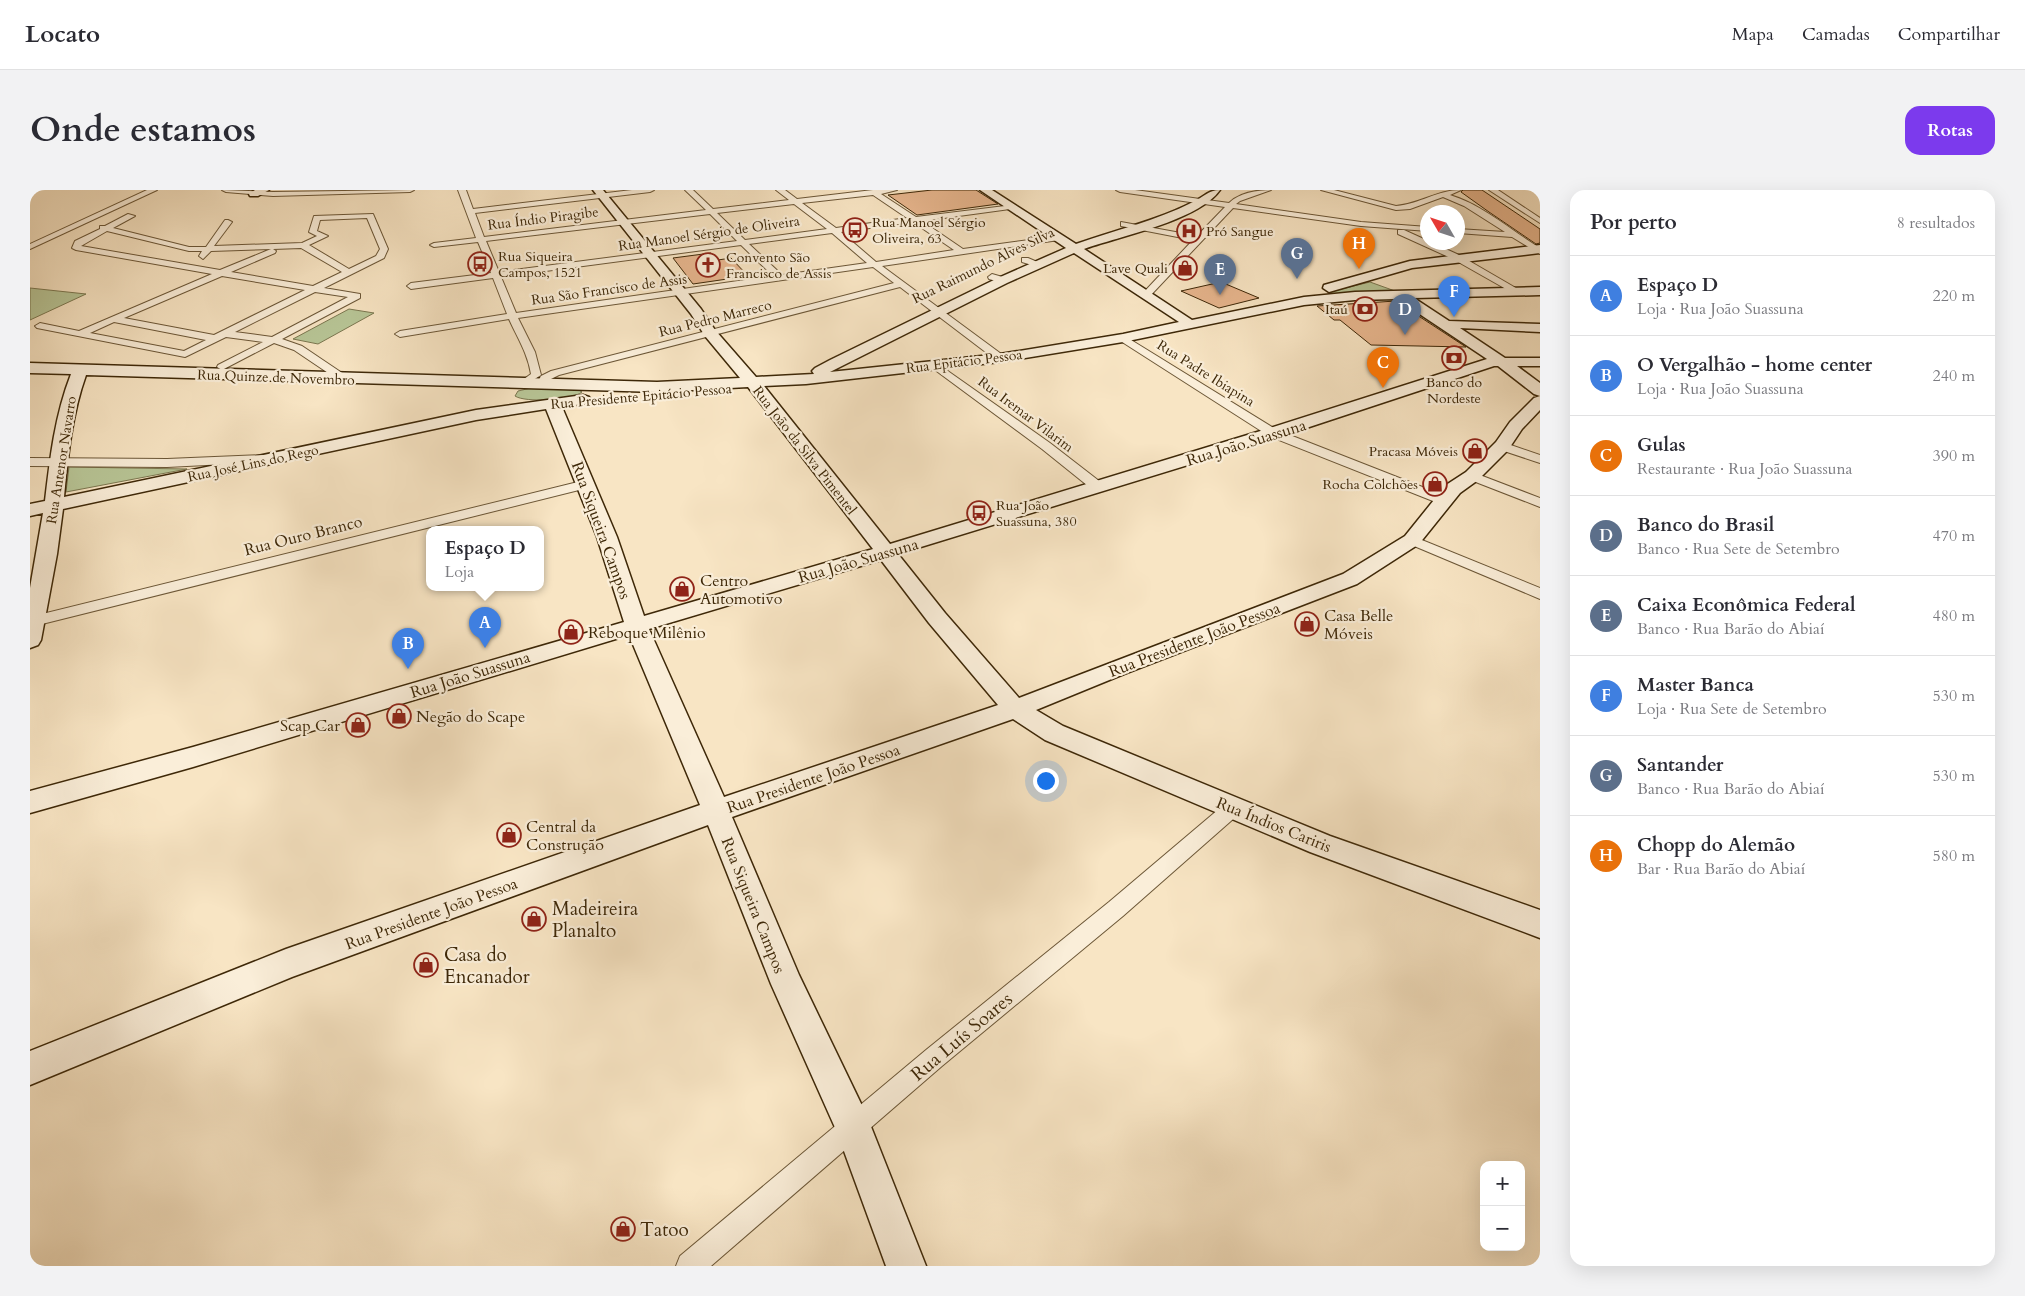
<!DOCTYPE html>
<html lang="pt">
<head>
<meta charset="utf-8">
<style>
  :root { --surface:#fff; --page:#f2f2f3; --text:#2b2b33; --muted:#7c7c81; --line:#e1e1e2; --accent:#7c3aed }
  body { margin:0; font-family:Cardo,serif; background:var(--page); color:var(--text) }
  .controls { position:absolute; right:15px; bottom:15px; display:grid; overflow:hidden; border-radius:10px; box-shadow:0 5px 20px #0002 }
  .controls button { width:45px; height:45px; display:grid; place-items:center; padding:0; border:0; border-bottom:1px solid var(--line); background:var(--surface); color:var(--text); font:25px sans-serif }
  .compass { position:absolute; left:1390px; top:15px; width:45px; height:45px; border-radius:50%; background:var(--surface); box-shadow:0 5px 20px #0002; rotate:309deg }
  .you { position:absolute; left:1015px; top:590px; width:18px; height:18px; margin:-12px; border:4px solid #fff; border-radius:50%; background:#1a73e8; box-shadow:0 0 0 8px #1a73e833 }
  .badge { display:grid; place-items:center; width:32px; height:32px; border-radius:50%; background:var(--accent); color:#fff; font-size:16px; font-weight:700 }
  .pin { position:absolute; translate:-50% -41px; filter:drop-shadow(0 1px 2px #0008) }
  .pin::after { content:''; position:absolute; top:26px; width:18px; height:15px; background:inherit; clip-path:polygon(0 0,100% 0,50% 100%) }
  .popup { position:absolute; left:396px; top:336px; width:118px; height:65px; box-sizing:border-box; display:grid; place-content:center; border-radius:10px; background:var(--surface); filter:drop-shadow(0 1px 4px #0005); font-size:16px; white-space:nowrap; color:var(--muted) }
  .popup b { font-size:19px; color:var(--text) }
  .popup::after { content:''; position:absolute; left:50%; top:100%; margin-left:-10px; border:10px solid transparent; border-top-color:var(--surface) }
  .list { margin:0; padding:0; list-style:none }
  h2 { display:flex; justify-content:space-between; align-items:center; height:65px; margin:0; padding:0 20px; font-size:21px }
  h2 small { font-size:16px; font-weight:400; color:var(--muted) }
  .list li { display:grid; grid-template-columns:32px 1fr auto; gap:15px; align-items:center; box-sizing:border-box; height:80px; padding:0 20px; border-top:1px solid var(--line) }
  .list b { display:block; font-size:19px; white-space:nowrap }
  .list p { margin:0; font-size:16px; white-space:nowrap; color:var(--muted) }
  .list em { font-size:16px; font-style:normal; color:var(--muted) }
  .map { position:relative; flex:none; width:1510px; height:1076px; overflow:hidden; border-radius:15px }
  header { display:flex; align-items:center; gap:30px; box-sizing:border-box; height:70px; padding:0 25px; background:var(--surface); border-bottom:1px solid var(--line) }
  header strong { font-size:24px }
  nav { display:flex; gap:28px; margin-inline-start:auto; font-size:18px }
  .intro { display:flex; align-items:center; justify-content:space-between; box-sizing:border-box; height:120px; padding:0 30px }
  h1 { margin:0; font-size:35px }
  .button { padding:12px 22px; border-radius:15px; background:var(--accent); color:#fff; font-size:18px; font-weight:700 }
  main { display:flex; gap:30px; padding:0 30px }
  aside { flex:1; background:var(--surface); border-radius:15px; box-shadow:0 5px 20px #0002 }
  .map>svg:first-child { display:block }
  .green { fill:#b8c697; stroke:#7b7750 }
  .building { fill:#e7b68e; stroke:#3e2808 }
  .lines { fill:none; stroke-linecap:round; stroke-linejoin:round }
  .street-casing { stroke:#6c5737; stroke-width:2 }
  .secondary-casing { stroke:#3e2808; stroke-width:3 }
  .street { fill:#faeed9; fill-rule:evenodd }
  .secondary { fill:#faeed9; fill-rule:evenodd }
  .labels { text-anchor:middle; stroke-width:4.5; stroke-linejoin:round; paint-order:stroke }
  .far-street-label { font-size:14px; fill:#3e2808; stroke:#faeed9 }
  .far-poi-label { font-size:14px; fill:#3e2808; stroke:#faeed9; text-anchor:start }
  .street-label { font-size:16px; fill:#3e2808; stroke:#faeed9 }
  .poi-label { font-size:16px; fill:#3e2808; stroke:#faeed9; text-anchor:start }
  .near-poi-label { font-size:19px; fill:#3e2808; stroke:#faeed9; text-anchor:start }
  .near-street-label { font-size:19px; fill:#3e2808; stroke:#faeed9 }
</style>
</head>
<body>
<header>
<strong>Locato</strong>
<nav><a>Mapa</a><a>Camadas</a><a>Compartilhar</a></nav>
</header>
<div class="intro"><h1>Onde estamos</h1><a class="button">Rotas</a></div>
<main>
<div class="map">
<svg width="1510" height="1076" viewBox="0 0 1510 1076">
  <rect width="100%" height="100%" fill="#f8e5c4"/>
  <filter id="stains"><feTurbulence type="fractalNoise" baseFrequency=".004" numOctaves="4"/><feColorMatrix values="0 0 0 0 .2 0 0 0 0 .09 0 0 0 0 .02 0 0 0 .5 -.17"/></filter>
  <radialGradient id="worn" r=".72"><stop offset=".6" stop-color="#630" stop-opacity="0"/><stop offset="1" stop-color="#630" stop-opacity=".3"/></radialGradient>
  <g class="green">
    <path d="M 1340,92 L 1365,101 L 1304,104 L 1299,102 Z"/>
    <path d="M 0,98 L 56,104 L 0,130 Z"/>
    <path d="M 319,119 L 344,123 L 288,154 L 263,149 Z"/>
    <path d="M 501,198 L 547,199 L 552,202 C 542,210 495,213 485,206 L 488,201 Z"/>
    <path d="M 39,277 L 157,279 L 36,302 Z"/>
  </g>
  <g class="building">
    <path d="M 902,0 L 946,0 L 968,14 L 887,25 L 858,5 Z"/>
    <path d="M 1433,0 L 1452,0 L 1510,39 L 1510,53 L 1506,54 L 1459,22 L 1431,2 Z"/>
    <path d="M 681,63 L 688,70 L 701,68 L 718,86 L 663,94 L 643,68 Z"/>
    <path d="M 1191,92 L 1229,108 L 1189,118 L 1151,101 Z"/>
    <path d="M 1366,111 L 1387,125 L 1436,157 L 1341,155 L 1310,130 L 1304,130 L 1287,116 Z"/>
  </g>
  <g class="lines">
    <g class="street-casing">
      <g id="street">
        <path d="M 117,0 L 127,0 L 0,59 L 0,54 Z"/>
        <path d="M 192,0 L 243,2 L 384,0 L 380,2 L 243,6 L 196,2 Z"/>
        <path d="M 428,0 L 436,0 L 443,19 L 602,0 L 624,0 L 620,2 L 445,23 L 454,47 L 676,20 L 655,0 L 663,0 L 683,19 L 759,10 L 746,0 L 755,0 L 767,9 L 843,0 L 867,0 L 851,4 L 886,27 L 983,15 L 983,19 L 980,19 L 892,31 L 933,59 L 1029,46 L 1033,48 L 1029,50 L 852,76 L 974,166 L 975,168 L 974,170 L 966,170 L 870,97 L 529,185 L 519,190 L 515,197 L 507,197 L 506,195 L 511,186 L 521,181 L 864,93 L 843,77 L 488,128 L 505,162 L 511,185 L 492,197 L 487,194 L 501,184 C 498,164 487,147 479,129 L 370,147 L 365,144 L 370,141 L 477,124 L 463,88 L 381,99 L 377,96 L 381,93 L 461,83 L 448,52 L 404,57 L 400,55 L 404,53 L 446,48 ZM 843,5 L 877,28 L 806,38 L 772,13 ZM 764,14 L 797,39 L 715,50 L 687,23 ZM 680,24 L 707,51 L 469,82 L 456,51 ZM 883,32 L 924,60 L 846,72 L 811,42 ZM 802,43 L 837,73 L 752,85 L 719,54 ZM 711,55 L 743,86 L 486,123 L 471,87 Z"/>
        <path d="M 1086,0 L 1105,0 L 1199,13 C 1209,3 1227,0 1241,0 L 1210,11 L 1206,14 L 1331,32 L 1398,37 L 1398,41 L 1331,36 L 1203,18 L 1120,106 L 1114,106 L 1114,102 L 1163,50 L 1091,36 L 1091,32 L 1167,46 L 1195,17 L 1090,2 Z"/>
        <path d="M 1291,0 L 1304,0 L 1366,16 C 1390,14 1407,0 1431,0 L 1420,5 C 1453,15 1480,40 1510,58 L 1510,64 L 1482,47 L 1428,43 L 1428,39 L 1475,42 L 1434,16 L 1413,7 L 1380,19 L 1366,20 Z"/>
        <path d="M 1459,0 L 1468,0 L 1510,28 L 1510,33 Z"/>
        <path d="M 98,24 L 105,26 L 83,38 L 159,57 L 176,57 L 195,30 L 198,30 L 202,32 L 184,56 L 272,53 L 287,46 L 279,42 L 284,26 L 343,24 L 358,59 L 354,68 L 294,98 L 330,104 L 330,108 L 252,149 L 272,156 L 318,187 L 319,189 L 318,191 L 310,191 L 264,160 L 244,153 L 192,180 L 187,177 L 188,175 L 233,152 L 196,147 L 155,167 L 7,138 L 5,136 L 10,133 L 49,141 L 182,84 L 46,60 L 42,58 L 45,51 L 70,39 L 70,36 L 75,36 ZM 337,28 L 350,59 L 346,66 L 319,79 L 279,55 L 298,46 L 287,41 L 290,30 ZM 77,41 L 159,61 L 172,61 L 169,66 L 173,69 L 181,61 L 241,59 L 190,80 L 51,56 ZM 271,58 L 312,82 L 283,96 L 201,82 L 245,63 L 246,61 L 243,59 ZM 192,86 L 275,100 L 184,145 L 94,128 ZM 285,102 L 318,107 L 242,147 L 205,142 ZM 84,132 L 176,150 L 154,161 L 60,143 Z"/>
        <path d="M 1368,40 L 1374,40 L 1429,65 L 1491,101 L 1486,104 L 1483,103 L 1423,69 L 1368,44 Z"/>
        <path d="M 992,68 L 998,68 L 1012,74 L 1008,77 L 992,72 Z"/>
        <path d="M 962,84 L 976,88 L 977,90 L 973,93 L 959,89 L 958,87 Z"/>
        <path d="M 1093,145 L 1247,240 L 1418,307 L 1420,310 L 1413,314 L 1408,313 L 1239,246 L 1089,150 L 1089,146 Z"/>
        <path d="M 905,172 L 1020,253 L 1073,294 L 1074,297 L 1073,300 L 1063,300 L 1012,259 L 901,177 L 900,175 Z"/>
        <path d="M 1472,252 L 1510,265 L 1510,273 L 1468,259 L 1466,256 Z"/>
        <path d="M 234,265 L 240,269 L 238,272 L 137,277 L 0,276 L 0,268 L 137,269 Z"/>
        <path d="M 1442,282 L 1510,308 L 1510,317 L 1438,289 L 1436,286 L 1438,283 Z"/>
        <path d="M 556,290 L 562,294 L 561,297 L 0,437 L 0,427 Z"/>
        <path d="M 1382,346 L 1510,398 L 1510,409 L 1377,353 L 1375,350 L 1377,347 Z"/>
        <path d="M 1203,610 L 1210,613 L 1213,618 L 1210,623 L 1093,726 L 912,876 L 681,1076 L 646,1076 L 650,1066 L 896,860 L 1079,712 L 1196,613 Z"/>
      </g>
    </g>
    <g class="secondary-casing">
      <g id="secondary">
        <path d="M 225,0 L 239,0 L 228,6 L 220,6 L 219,4 Z"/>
        <path d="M 563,0 L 573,0 L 671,119 L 685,140 L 726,187 L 784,184 L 782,181 L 785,178 L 800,170 L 968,88 L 1036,58 L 950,0 L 962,0 L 1046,54 C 1085,40 1126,31 1163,12 C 1174,7 1178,0 1190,0 C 1168,31 1090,46 1054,59 L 1162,130 L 1274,107 L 1325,102 L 1510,97 L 1510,105 L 1384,108 L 1419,131 L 1510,134 L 1510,142 L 1430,138 L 1475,168 L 1510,168 L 1510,176 L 1487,176 L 1510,193 L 1510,206 L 1504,204 L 1468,176 L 1464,176 L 1249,247 L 868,364 L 915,423 L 989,508 L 1313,384 L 1375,346 L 1416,295 L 1436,282 L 1466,252 L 1480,232 L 1504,208 L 1510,206 L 1510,220 L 1492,239 L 1478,260 L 1448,290 L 1430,303 L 1389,354 L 1327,394 L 1094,484 L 1006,520 L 1033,536 L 1300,646 L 1510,720 L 1510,748 L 1280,662 L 1015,550 L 983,529 L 702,627 L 769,785 L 836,924 L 896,1076 L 856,1076 L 807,942 L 741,794 L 678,635 L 262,787 L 0,895 L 0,861 L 256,759 L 670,615 L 599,445 L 163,577 L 0,623 L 0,601 L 163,557 L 594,432 L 567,347 L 516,219 L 446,230 L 33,319 L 27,364 L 11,450 L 8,455 L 0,458 L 0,398 L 13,323 L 0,326 L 0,314 L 15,311 C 20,268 25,225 41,184 L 0,183 L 0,173 L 627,192 L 710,188 L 675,146 L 661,124 ZM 1044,63 L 1149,132 L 1093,144 L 970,164 L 800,182 L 977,93 ZM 1367,109 L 1457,169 L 1237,239 L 860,354 L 734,196 L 776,194 L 970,172 L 1093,152 L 1274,115 L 1325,110 ZM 56,185 L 627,202 L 718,197 L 843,359 L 614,426 L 587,347 L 532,217 L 559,213 L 561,210 L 559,207 L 553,205 L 446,220 L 34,307 C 38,265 42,224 56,185 ZM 851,370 L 899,433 L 968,515 L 694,607 L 619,439 Z"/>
        <path d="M 1510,55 L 1510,63 L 1382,78 L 1299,102 L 1293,98 L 1294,95 L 1380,71 Z"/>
      </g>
    </g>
    <use href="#street" class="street"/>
    <use href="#secondary" class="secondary"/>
  </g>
  <defs>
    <g id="bus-ring" transform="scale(1.25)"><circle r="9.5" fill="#faeed9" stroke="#8f2418" stroke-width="1.5"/><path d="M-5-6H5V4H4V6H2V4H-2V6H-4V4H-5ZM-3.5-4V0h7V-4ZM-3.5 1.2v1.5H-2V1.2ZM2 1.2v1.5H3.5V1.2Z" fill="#8f2418"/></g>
    <g id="hospital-ring" transform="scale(1.25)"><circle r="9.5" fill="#faeed9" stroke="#8f2418" stroke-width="1.5"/><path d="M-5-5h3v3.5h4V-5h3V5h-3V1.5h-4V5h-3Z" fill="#8f2418"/></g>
    <g id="church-ring" transform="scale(1.25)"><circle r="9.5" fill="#faeed9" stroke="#8f2418" stroke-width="1.5"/><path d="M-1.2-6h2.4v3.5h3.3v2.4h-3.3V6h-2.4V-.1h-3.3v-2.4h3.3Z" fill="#8f2418"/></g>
    <g id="shop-ring" transform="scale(1.25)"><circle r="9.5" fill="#faeed9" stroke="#8f2418" stroke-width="1.5"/><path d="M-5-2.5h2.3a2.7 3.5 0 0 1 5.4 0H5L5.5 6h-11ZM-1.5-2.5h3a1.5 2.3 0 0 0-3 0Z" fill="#8f2418"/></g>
    <g id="bank-ring" transform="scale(1.25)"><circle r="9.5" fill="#faeed9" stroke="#8f2418" stroke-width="1.5"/><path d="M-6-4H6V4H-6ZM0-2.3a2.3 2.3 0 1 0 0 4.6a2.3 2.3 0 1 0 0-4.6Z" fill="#8f2418"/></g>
  </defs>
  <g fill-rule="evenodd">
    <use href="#bus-ring" x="825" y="40"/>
    <use href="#hospital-ring" x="1159" y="41"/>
    <use href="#bus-ring" x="450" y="74"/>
    <use href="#church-ring" x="678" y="75"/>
    <use href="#shop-ring" x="1155" y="78"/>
    <use href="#bank-ring" x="1335" y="119"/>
    <use href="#bank-ring" x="1424" y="168"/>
    <use href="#shop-ring" x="1445" y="261"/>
    <use href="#shop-ring" x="1405" y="294"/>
    <use href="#bus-ring" x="949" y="323"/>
    <use href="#shop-ring" x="652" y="399"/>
    <use href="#shop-ring" x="1277" y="434"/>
    <use href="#shop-ring" x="541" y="442"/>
    <use href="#shop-ring" x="369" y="526"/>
    <use href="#shop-ring" x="328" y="535"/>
    <use href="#shop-ring" x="479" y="645"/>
    <use href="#shop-ring" x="504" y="729"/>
    <use href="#shop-ring" x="396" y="775"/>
    <use href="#shop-ring" x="593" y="1039"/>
  </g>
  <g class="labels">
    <g class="far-street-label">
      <text transform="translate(513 28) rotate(-7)" y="5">Rua Índio Piragibe</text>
      <text transform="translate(679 43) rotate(-8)" y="5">Rua Manoel Sérgio de Oliveira</text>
      <text transform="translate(953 75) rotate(-26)" y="5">Rua Raimundo Alves Silva</text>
      <text transform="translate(579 99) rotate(-8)" y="5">Rua São Francisco de Assis</text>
      <text transform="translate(685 128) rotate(-14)" y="5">Rua Pedro Marreco</text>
      <text transform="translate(934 171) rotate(-7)" y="5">Rua Epitácio Pessoa</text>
      <text transform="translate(1176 183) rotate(32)" y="5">Rua Padre Ibiapina</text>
      <text transform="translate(246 187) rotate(2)" y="5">Rua Quinze de Novembro</text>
      <text transform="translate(611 206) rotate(-5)" y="5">Rua Presidente Epitácio Pessoa</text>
      <text transform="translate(996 224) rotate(37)" y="5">Rua Iremar Vilarim</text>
      <text transform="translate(775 260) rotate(52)" y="5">Rua João da Silva Pimentel</text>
      <text transform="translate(31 270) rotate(-81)" y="5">Rua Antenor Navarro</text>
      <text transform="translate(223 273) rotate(-12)" y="5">Rua José Lins do Rego</text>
    </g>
    <g class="far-poi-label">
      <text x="842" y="37">Rua Manoel Sérgio<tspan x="842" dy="16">Oliveira, 63</tspan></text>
      <text x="1176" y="46">Pró Sangue</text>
      <text x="468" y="71">Rua Siqueira<tspan x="468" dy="16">Campos, 1521</tspan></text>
      <text x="696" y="72">Convento São<tspan x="696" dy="16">Francisco de Assis</tspan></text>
      <text x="1138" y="83" text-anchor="end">Lave Quali</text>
      <text x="1318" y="124" text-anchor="end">Itaú</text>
      <text x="1424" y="197" text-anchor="middle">Banco do<tspan x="1424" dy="16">Nordeste</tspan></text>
      <text x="1428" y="266" text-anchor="end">Pracasa Móveis</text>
      <text x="1388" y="299" text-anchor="end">Rocha Colchões</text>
      <text x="966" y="320">Rua João<tspan x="966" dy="16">Suassuna, 380</tspan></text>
    </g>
    <g class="street-label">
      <text transform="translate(1216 252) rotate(-17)" y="6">Rua João Suassuna</text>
      <text transform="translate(572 340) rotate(70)" y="6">Rua Siqueira Campos</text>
      <text transform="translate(273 345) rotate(-14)" y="6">Rua Ouro Branco</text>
      <text transform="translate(828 370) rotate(-16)" y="6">Rua João Suassuna</text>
      <text transform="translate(1164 449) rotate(-21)" y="6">Rua Presidente João Pessoa</text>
      <text transform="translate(440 484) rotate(-17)" y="6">Rua João Suassuna</text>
      <text transform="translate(783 588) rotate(-19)" y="6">Rua Presidente João Pessoa</text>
      <text transform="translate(1244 634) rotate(22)" y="6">Rua Índios Cariris</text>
      <text transform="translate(724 715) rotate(68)" y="6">Rua Siqueira Campos</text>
      <text transform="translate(401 723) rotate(-20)" y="6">Rua Presidente João Pessoa</text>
    </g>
    <g class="poi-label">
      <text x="670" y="396">Centro<tspan x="670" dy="18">Automotivo</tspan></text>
      <text x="1294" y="431">Casa Belle<tspan x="1294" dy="18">Móveis</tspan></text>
      <text x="558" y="448">Reboque Milênio</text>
      <text x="386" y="532">Negão do Scape</text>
      <text x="310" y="541" text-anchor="end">Scap Car</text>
      <text x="496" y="642">Central da<tspan x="496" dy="18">Construção</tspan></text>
    </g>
    <g class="near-poi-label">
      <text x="522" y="725">Madeireira<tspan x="522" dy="22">Planalto</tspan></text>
      <text x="414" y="771">Casa do<tspan x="414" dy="22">Encanador</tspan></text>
      <text x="610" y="1046">Tatoo</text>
    </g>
    <g class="near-street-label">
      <text transform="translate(931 846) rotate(-40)" y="7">Rua Luís Soares</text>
    </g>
  </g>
  <rect width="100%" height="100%" filter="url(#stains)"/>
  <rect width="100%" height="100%" fill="url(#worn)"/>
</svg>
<div class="controls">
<button>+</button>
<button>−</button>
</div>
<svg class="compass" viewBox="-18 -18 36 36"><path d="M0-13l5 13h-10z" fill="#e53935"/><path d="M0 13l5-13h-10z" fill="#7c7c81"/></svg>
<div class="you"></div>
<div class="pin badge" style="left:455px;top:458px;background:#3f7fe0">A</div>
<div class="popup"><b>Espaço D</b>Loja</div>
<div class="pin badge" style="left:378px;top:479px;background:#3f7fe0">B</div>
<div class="pin badge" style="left:1353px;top:198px;background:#e8710a">C</div>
<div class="pin badge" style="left:1375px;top:145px;background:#5c6f8a">D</div>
<div class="pin badge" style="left:1190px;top:105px;background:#5c6f8a">E</div>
<div class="pin badge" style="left:1424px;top:127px;background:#3f7fe0">F</div>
<div class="pin badge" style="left:1267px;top:89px;background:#5c6f8a">G</div>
<div class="pin badge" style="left:1329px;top:79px;background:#e8710a">H</div>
</div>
<aside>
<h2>Por perto<small>8 resultados</small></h2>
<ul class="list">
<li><span class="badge" style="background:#3f7fe0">A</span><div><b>Espaço D</b><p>Loja · Rua João Suassuna</p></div><em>220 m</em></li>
<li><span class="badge" style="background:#3f7fe0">B</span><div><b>O Vergalhão - home center</b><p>Loja · Rua João Suassuna</p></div><em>240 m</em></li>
<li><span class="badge" style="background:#e8710a">C</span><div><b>Gulas</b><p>Restaurante · Rua João Suassuna</p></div><em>390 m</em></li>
<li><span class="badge" style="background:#5c6f8a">D</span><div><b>Banco do Brasil</b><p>Banco · Rua Sete de Setembro</p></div><em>470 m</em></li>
<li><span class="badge" style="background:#5c6f8a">E</span><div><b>Caixa Econômica Federal</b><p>Banco · Rua Barão do Abiaí</p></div><em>480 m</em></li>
<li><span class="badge" style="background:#3f7fe0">F</span><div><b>Master Banca</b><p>Loja · Rua Sete de Setembro</p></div><em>530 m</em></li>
<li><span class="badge" style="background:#5c6f8a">G</span><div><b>Santander</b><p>Banco · Rua Barão do Abiaí</p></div><em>530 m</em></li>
<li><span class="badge" style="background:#e8710a">H</span><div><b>Chopp do Alemão</b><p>Bar · Rua Barão do Abiaí</p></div><em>580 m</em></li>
</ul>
</aside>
</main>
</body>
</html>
